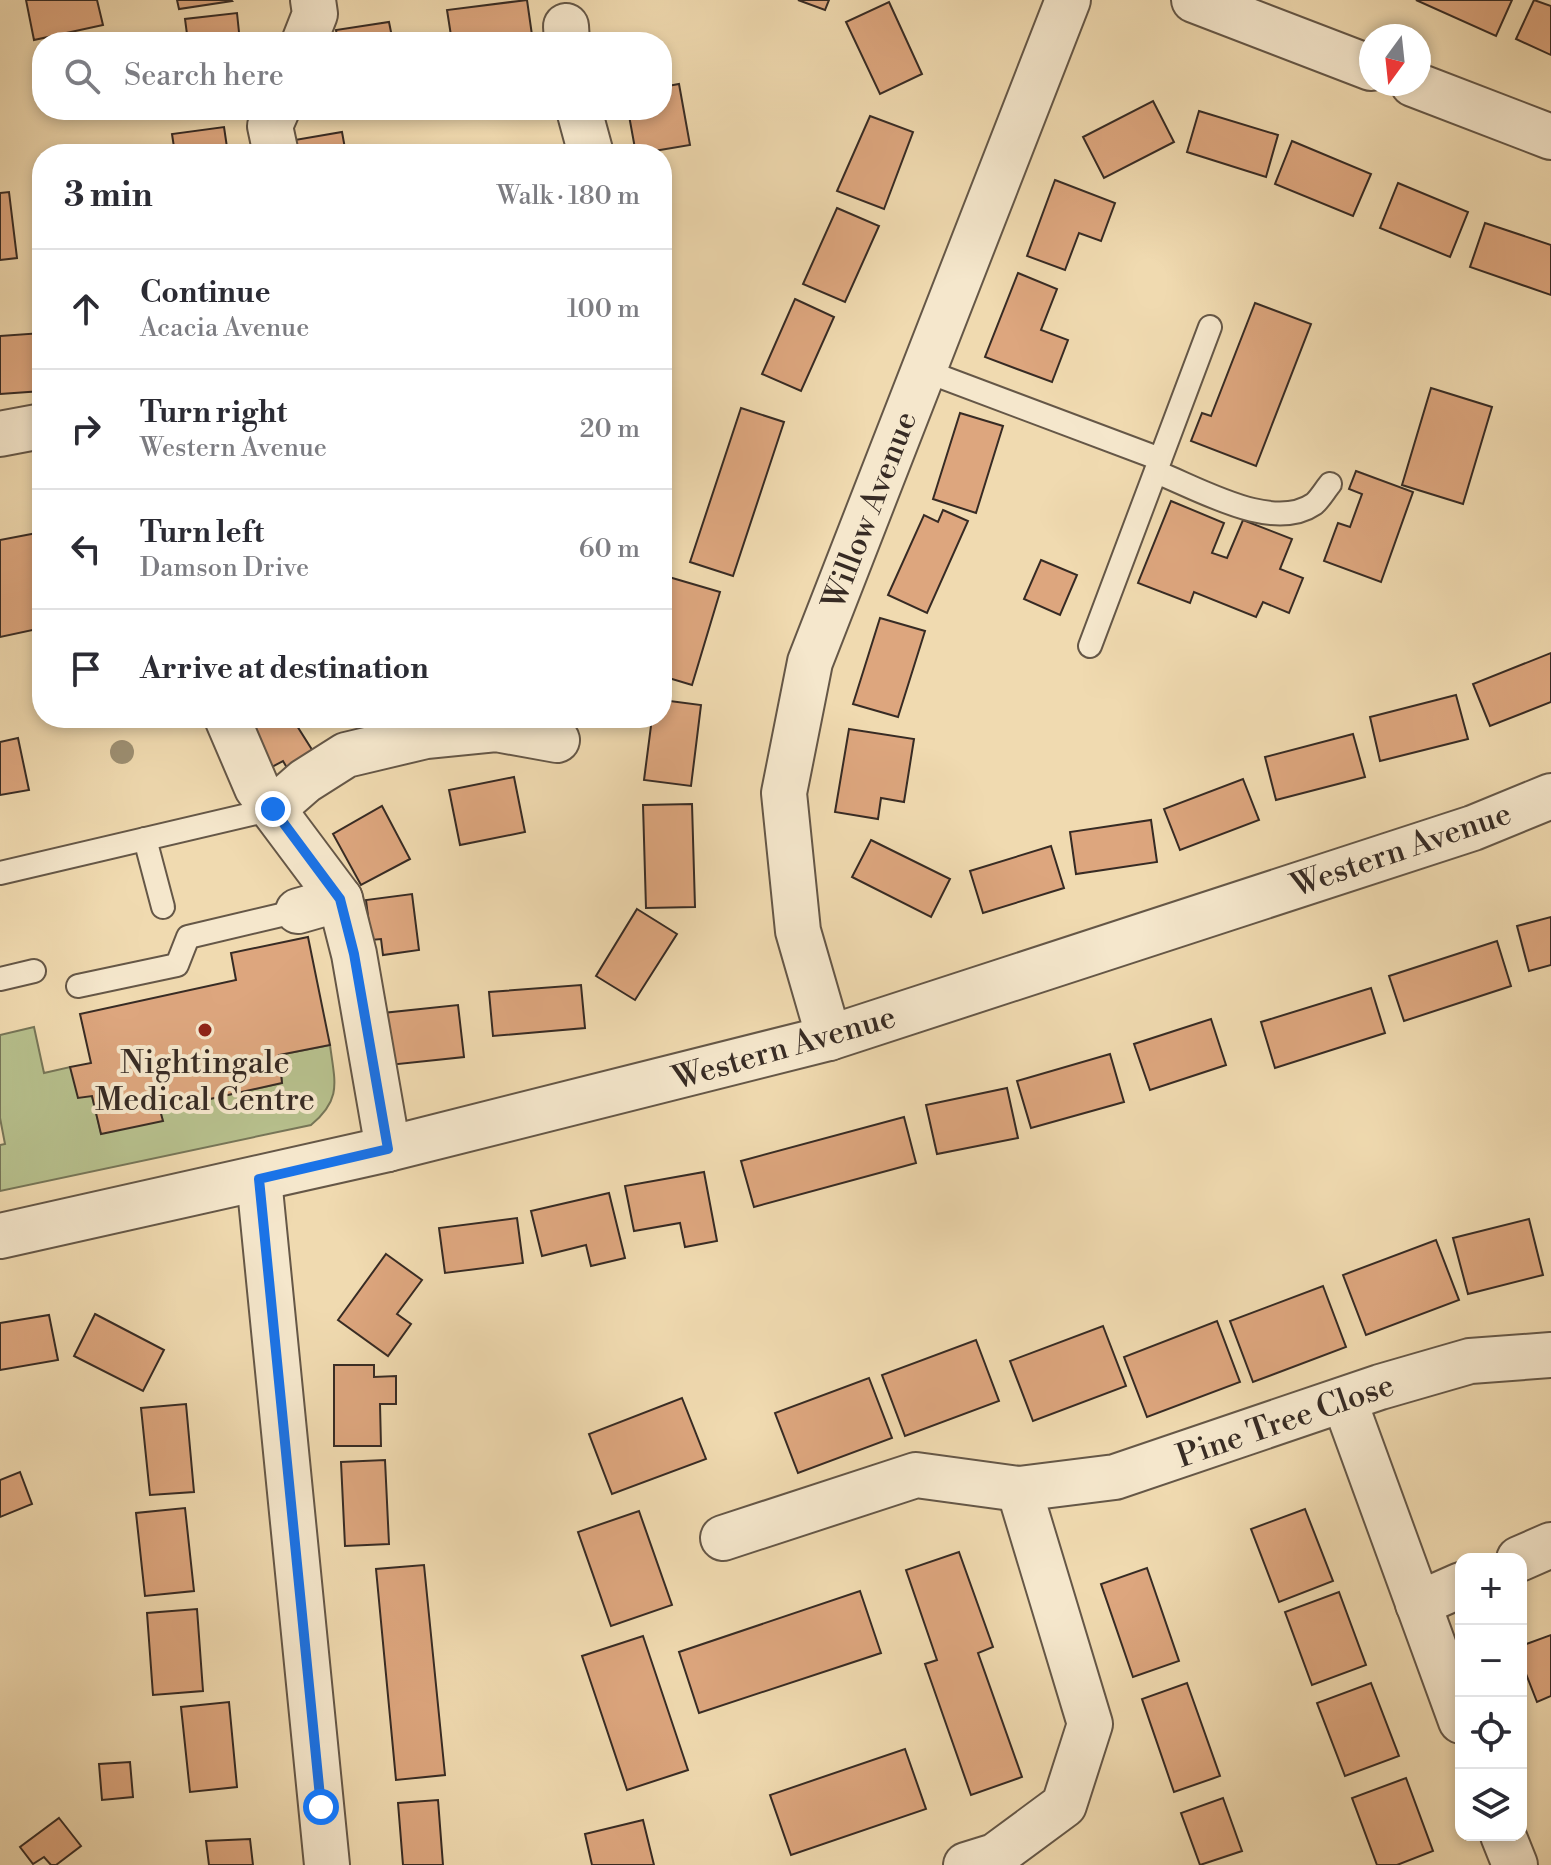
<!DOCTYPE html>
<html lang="en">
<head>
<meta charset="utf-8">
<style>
  :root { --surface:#fff; --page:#f2f2f3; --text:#2b2b33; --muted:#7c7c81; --line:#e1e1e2 }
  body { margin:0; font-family:"Libre Bodoni",serif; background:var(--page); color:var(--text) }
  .controls { position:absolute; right:24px; bottom:24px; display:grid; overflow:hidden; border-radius:16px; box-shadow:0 4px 12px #0003 }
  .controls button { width:72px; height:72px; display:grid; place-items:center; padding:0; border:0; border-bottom:2px solid var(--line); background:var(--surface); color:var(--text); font:40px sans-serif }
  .compass { position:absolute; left:1359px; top:24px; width:72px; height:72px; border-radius:50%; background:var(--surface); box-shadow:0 4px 12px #0003; rotate:195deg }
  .stop { position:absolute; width:24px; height:24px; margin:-18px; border:6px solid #1a73e8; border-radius:50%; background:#fff }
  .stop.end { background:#1a73e8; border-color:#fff; box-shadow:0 2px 8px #0008 }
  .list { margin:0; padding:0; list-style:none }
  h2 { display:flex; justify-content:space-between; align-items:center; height:104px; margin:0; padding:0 32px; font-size:34px }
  h2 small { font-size:26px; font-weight:400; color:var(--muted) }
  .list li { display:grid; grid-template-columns:52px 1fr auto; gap:24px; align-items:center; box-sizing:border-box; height:120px; padding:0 32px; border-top:2px solid var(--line) }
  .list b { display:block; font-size:30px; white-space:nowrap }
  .list p { margin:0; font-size:26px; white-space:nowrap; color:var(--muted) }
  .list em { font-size:26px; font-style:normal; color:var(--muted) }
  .icon { flex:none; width:44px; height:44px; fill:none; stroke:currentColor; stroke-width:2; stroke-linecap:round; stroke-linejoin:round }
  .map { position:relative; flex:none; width:1551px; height:1865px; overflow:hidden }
  .search { position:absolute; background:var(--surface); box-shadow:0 4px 12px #0003; left:32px; top:32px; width:640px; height:88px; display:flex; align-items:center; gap:20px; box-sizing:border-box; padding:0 28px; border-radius:32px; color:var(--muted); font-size:30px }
  .panel { position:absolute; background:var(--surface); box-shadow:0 4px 12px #0003; left:32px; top:144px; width:640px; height:584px; border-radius:32px }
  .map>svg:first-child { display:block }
  .green { fill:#b7c08d; stroke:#777658; stroke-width:2 }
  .building { fill:#dda67e; stroke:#372b24; stroke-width:2 }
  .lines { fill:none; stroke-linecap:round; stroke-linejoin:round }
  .lane-casing { stroke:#655747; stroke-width:26 }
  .street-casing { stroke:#655747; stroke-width:48 }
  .lane { stroke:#f5e7cc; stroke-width:22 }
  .street { stroke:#f5e7cc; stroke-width:44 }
  .tree { fill:#9c8e71 }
  .route { stroke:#1a73e8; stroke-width:10 }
  .poi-dot { fill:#8f2418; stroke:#f5e7cc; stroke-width:3 }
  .labels { text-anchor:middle; stroke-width:8; stroke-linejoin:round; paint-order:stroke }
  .street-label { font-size:32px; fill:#372b24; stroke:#f5e7cc }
  .poi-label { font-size:32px; fill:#372b24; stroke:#f5e7cc }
</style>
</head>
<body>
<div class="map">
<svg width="1551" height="1865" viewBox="0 0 1551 1865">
  <rect width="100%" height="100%" fill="#f0dab0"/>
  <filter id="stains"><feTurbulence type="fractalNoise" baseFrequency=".0025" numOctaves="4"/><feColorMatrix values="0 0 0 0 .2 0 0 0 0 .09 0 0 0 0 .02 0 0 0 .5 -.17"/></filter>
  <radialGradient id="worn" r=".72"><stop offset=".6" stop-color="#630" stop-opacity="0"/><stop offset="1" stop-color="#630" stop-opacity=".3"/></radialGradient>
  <path class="green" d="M 34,1027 L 44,1073 L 70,1067 L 92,1096 L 101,1133 L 160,1110 L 282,1083 L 279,1055 L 330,1045 C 335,1083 342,1099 311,1125 L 0,1191 L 0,1145 L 5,1144 L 0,1118 L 0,1035 Z"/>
  <g class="building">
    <path d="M 26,0 L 97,0 L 103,25 L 34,40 Z"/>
    <path d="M 177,0 L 231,0 L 232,1 L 179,9 Z"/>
    <path d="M 527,0 L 533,42 L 452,42 L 447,10 Z"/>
    <path d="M 798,0 L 829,0 L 825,10 Z"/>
    <path d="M 1416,0 L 1512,0 L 1496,36 Z"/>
    <path d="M 1534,0 L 1551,6 L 1551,55 L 1516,39 Z"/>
    <path d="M 889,2 L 922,74 L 880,94 L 846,22 Z"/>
    <path d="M 237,13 L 240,42 L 188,42 L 185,19 Z"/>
    <path d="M 389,22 L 393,42 L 338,42 L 336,30 Z"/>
    <path d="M 679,84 L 690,145 L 636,154 L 628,110 L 662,110 L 662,87 Z"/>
    <path d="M 1153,101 L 1174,142 L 1104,178 L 1083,137 Z"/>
    <path d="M 1199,111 L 1278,135 L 1266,177 L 1187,152 Z"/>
    <path d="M 870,116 L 913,132 L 884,209 L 837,191 Z"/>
    <path d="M 224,127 L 228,154 L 175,154 L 172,134 Z"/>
    <path d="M 342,132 L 346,154 L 291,154 L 289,141 Z"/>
    <path d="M 1292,141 L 1371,174 L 1353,216 L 1275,184 Z"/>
    <path d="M 1055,180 L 1115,203 L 1101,241 L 1079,233 L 1065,270 L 1027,256 Z"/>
    <path d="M 1398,183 L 1468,212 L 1450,257 L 1380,228 Z"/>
    <path d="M 9,192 L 17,258 L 0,260 L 0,193 Z"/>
    <path d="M 837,208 L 879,226 L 845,302 L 803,284 Z"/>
    <path d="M 1485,223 L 1551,245 L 1551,295 L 1470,267 Z"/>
    <path d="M 1018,273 L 1057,289 L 1041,330 L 1068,340 L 1052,382 L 985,357 Z"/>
    <path d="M 795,299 L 834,317 L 801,391 L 762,374 Z"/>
    <path d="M 1255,303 L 1311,324 L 1256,466 L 1191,441 L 1202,413 L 1211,416 Z"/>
    <path d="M 42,333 L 42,391 L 0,394 L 0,336 Z"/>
    <path d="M 1431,388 L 1492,407 L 1463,504 L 1402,485 Z"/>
    <path d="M 741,408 L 784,422 L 733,576 L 690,562 Z"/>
    <path d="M 960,413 L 1003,426 L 976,513 L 933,499 Z"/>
    <path d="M 1356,471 L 1413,492 L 1381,582 L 1324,561 L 1338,523 L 1350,527 L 1362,494 L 1349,489 Z"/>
    <path d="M 1171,501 L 1224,523 L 1212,553 L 1227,558 L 1243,520 L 1292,539 L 1280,569 L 1303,578 L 1289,613 L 1263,602 L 1256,617 L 1194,592 L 1190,603 L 1138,583 Z"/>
    <path d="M 943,510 L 968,521 L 927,613 L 888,595 L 924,515 L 938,522 Z"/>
    <path d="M 42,532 L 42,628 L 0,637 L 0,540 Z"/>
    <path d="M 1041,560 L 1077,575 L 1060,615 L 1024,599 Z"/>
    <path d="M 662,575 L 720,592 L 692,685 L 662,676 Z"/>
    <path d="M 880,618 L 925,631 L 898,717 L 853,704 Z"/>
    <path d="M 1551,653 L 1551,702 L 1490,726 L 1473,684 Z"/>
    <path d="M 1456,695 L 1468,739 L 1380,761 L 1370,717 Z"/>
    <path d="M 662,700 L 701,705 L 691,786 L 644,780 L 652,718 L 662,718 Z"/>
    <path d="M 267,718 L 292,718 L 316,756 L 290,773 L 283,761 L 272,767 L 249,729 Z"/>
    <path d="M 849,729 L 914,739 L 904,802 L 881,798 L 878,819 L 835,812 Z"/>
    <path d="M 1353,734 L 1365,777 L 1276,800 L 1265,757 Z"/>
    <path d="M 18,738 L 29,790 L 0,795 L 0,742 Z"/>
    <path d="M 514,777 L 525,832 L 460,845 L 449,790 Z"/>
    <path d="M 1243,779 L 1259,820 L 1180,850 L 1164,809 Z"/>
    <path d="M 692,804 L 695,907 L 646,908 L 643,805 Z"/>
    <path d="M 382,806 L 410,859 L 361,885 L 333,834 Z"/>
    <path d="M 1151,820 L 1157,862 L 1076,874 L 1070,832 Z"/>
    <path d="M 871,840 L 950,879 L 931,917 L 852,877 Z"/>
    <path d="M 1051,846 L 1064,888 L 983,913 L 970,871 Z"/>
    <path d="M 412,894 L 419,950 L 383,955 L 381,939 L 371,940 L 366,900 Z"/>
    <path d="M 637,909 L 677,934 L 635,1000 L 596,976 Z"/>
    <path d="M 1551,917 L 1551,965 L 1529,971 L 1517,926 Z"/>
    <path d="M 308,937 L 330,1045 L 279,1055 L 282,1083 L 160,1110 L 163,1121 L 101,1134 L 92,1096 L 78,1098 L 70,1067 L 91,1063 L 80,1014 L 236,980 L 231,953 Z"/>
    <path d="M 1497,941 L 1511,986 L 1404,1021 L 1389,976 Z"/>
    <path d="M 581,985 L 585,1028 L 493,1036 L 489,992 Z"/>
    <path d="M 1371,988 L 1385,1033 L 1275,1068 L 1261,1022 Z"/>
    <path d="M 458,1005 L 464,1057 L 389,1065 L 383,1013 Z"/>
    <path d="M 1211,1019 L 1226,1065 L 1150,1090 L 1134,1044 Z"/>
    <path d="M 1110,1054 L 1124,1102 L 1031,1128 L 1017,1081 Z"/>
    <path d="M 1007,1088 L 1018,1138 L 937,1154 L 926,1105 Z"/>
    <path d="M 904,1117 L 916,1163 L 754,1207 L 741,1161 Z"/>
    <path d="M 704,1172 L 717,1241 L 685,1247 L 680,1223 L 634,1231 L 625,1186 Z"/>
    <path d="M 609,1193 L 625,1258 L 591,1266 L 586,1245 L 542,1256 L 531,1211 Z"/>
    <path d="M 517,1218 L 523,1263 L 445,1273 L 439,1228 Z"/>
    <path d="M 1529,1219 L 1543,1275 L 1468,1294 L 1453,1238 Z"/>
    <path d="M 1436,1240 L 1459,1300 L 1366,1335 L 1343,1275 Z"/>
    <path d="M 386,1254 L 422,1280 L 397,1314 L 411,1324 L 388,1356 L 338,1320 Z"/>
    <path d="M 1323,1286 L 1346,1347 L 1253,1382 L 1230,1321 Z"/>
    <path d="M 95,1314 L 164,1350 L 143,1391 L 74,1356 Z"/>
    <path d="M 49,1315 L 58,1360 L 0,1370 L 0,1323 Z"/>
    <path d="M 1217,1321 L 1240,1382 L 1147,1417 L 1124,1357 Z"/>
    <path d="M 1103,1326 L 1126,1386 L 1033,1421 L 1010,1361 Z"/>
    <path d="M 976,1340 L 999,1401 L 905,1436 L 882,1375 Z"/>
    <path d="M 334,1365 L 374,1365 L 374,1377 L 396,1376 L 396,1404 L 380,1404 L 381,1446 L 334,1446 Z"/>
    <path d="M 869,1378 L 892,1438 L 798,1473 L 775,1413 Z"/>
    <path d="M 682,1398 L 706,1459 L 612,1494 L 589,1434 Z"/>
    <path d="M 186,1404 L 194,1492 L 150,1495 L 141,1408 Z"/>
    <path d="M 385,1460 L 389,1544 L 345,1546 L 341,1462 Z"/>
    <path d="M 20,1472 L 32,1504 L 0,1517 L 0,1480 Z"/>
    <path d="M 185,1508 L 194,1591 L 145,1596 L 136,1513 Z"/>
    <path d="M 1305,1509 L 1333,1581 L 1279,1602 L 1251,1529 Z"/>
    <path d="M 639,1511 L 672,1605 L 611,1626 L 578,1532 Z"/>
    <path d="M 959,1552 L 993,1647 L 978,1653 L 1022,1777 L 971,1795 L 925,1664 L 937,1660 L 906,1570 Z"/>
    <path d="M 424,1565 L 445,1775 L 396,1780 L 376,1569 Z"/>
    <path d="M 1147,1568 L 1179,1661 L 1133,1677 L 1101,1584 Z"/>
    <path d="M 860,1591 L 881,1653 L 699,1713 L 679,1652 Z"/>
    <path d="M 1339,1592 L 1366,1665 L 1312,1685 L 1285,1612 Z"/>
    <path d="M 197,1609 L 203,1691 L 153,1695 L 147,1613 Z"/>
    <path d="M 1551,1635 L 1551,1696 L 1537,1702 L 1521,1661 L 1521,1646 Z"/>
    <path d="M 643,1636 L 688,1770 L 627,1790 L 582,1656 Z"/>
    <path d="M 1187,1683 L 1220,1776 L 1174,1792 L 1142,1699 Z"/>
    <path d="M 1371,1683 L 1399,1756 L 1345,1776 L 1317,1703 Z"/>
    <path d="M 229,1702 L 237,1787 L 190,1792 L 181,1707 Z"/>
    <path d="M 905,1749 L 926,1809 L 791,1855 L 770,1795 Z"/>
    <path d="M 130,1762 L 133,1797 L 102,1800 L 99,1764 Z"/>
    <path d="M 1406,1778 L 1433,1851 L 1397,1865 L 1377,1865 L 1352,1798 Z"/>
    <path d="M 1223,1798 L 1242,1851 L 1200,1865 L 1181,1813 Z"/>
    <path d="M 438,1800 L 443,1865 L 403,1865 L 398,1803 Z"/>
    <path d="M 59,1818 L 81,1846 L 56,1865 L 51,1865 L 44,1857 L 33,1864 L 20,1847 Z"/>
    <path d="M 643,1820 L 654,1865 L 592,1865 L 585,1834 Z"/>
    <path d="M 250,1839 L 253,1865 L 209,1865 L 206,1841 Z"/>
  </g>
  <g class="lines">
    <g class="lane-casing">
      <g id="lane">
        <path d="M 923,370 L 1160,459"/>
        <path d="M 1156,472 C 1198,488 1272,533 1314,504 C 1320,499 1325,490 1330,484"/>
        <path d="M 1090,646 L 1210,327"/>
        <path d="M 145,839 L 163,907"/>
        <path d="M 0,873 L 273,809"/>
        <path d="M 0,979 L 34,971"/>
        <path d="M 78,986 L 177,965 L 188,937 L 298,911"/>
      </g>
    </g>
    <g class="street-casing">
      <g id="street">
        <path d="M 1194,0 L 1371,68"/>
        <path d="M 566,26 L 567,42"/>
        <path d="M 304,42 L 315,14 L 313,0"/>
        <path d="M 1413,84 L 1551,137"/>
        <path d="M 579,110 L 591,154"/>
        <path d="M 276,154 L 270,126 L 277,110"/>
        <path d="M 0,434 L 42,426"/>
        <path d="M 227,718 L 257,788 L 340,899 L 354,954 L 388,1149"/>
        <path d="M 273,809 L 305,781 L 346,755 L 426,736 L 496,729 L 557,740"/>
        <path d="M 298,911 L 340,899"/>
        <path d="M 829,1038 L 798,931 L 784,793 L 810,662 L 1068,0"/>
        <path d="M 259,1179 L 327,1865"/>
        <path d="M 0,1236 L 388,1149 L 829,1038 L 1473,828 L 1551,796"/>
        <path d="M 1344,1400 L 1461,1721"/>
        <path d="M 723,1538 L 916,1475 L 1019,1489 L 1115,1477 L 1380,1387 L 1470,1361 L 1551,1355"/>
        <path d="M 1519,1559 L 1551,1545"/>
        <path d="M 1418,1604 L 1461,1585"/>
        <path d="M 1503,1835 L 1515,1865"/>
        <path d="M 966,1865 L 995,1856 L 1064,1805 L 1090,1724 L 1019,1489"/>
      </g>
    </g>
    <use href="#lane" class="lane"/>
    <use href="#street" class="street"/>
  </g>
  <circle class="tree" cx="122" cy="752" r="12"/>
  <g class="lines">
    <path class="route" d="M 273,809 L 340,899 L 354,954 L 388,1149 L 259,1179 L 321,1807"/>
  </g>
  <circle class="poi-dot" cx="205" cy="1030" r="8"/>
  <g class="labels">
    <g class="street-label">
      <text transform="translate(869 510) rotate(-69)" y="11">Willow Avenue</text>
      <text transform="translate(1401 849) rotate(-19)" y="11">Western Avenue</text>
      <text transform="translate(784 1047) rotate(-16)" y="11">Western Avenue</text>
      <text transform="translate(1285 1420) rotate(-19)" y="11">Pine Tree Close</text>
    </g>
    <g class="poi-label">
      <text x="205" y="1073">Nightingale<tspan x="205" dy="37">Medical Centre</tspan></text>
    </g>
  </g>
  <rect width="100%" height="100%" filter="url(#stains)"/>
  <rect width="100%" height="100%" fill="url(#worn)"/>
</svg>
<div class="controls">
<button>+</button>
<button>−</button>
<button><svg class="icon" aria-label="locate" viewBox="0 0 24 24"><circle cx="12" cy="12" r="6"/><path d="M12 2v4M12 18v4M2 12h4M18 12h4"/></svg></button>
<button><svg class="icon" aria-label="layers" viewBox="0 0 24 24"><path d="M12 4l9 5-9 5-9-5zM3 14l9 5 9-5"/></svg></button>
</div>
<svg class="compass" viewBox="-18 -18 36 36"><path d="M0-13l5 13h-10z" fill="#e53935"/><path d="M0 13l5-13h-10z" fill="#7c7c81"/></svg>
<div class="stop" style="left:321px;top:1807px"></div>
<div class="stop end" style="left:273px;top:809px"></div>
<div class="search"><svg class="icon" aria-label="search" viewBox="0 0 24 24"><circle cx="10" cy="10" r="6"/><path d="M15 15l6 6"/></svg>Search here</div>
<section class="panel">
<h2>3 min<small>Walk · 180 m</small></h2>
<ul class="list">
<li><svg class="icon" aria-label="ahead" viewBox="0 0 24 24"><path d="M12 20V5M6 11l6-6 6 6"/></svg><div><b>Continue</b><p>Acacia Avenue</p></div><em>100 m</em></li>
<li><svg class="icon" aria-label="right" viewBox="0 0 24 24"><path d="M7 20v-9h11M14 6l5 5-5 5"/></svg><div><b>Turn right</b><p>Western Avenue</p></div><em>20 m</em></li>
<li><svg class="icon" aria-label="left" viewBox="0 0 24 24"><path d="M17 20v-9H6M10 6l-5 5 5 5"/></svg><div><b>Turn left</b><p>Damson Drive</p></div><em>60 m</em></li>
<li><svg class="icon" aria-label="arrive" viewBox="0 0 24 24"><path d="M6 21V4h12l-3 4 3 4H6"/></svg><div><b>Arrive at destination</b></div></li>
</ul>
</section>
</div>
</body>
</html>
